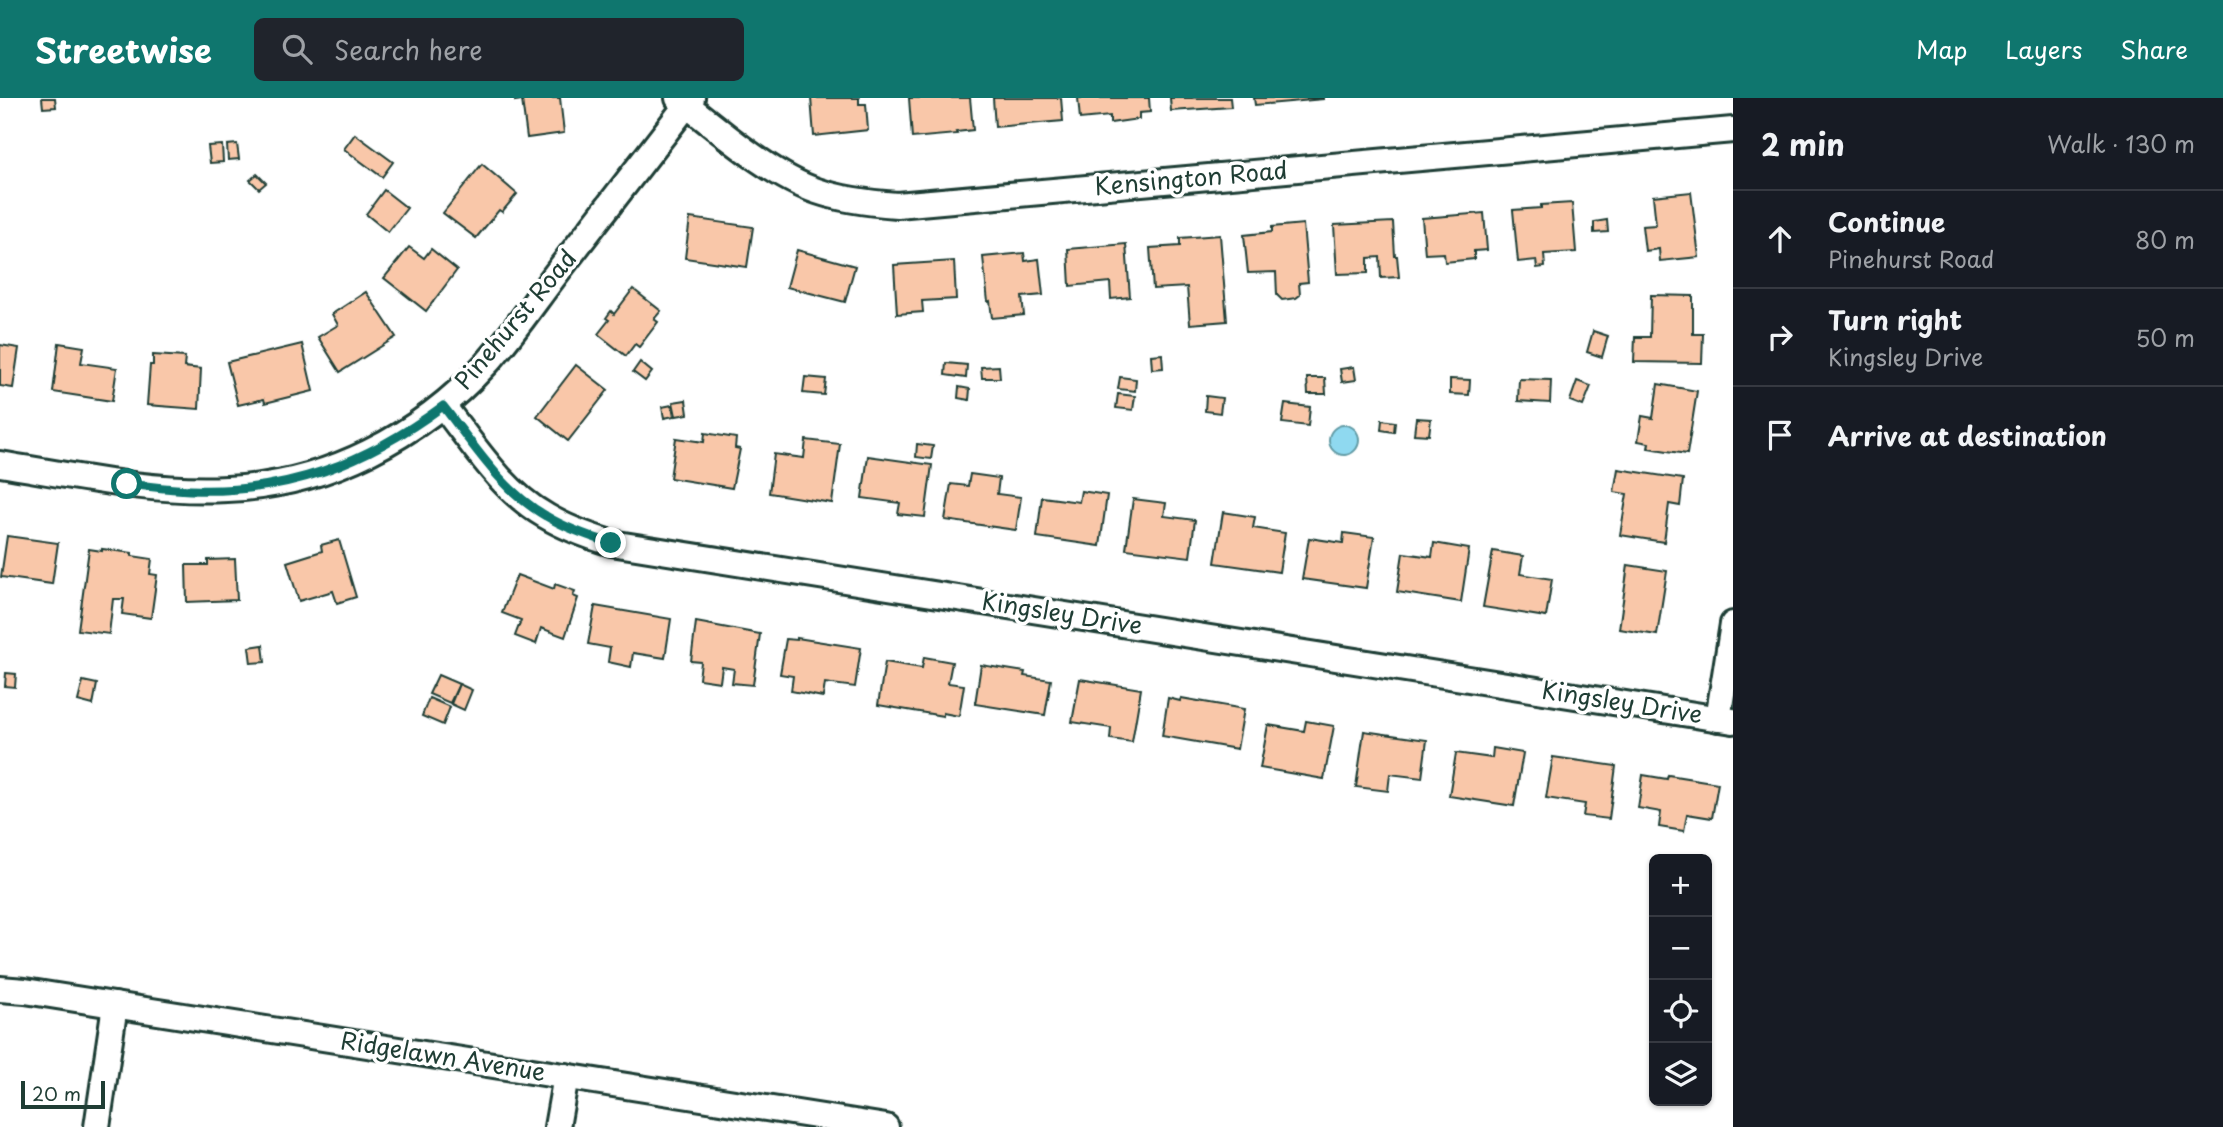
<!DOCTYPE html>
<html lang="en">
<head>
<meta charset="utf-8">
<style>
  :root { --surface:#171b24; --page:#20242c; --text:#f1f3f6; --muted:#9ea1a6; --line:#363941; --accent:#0f766e }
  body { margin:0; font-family:"Playpen Sans",sans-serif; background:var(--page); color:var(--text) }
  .controls { position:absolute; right:21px; bottom:21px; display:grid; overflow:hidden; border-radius:10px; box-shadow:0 2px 5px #0004 }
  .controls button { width:63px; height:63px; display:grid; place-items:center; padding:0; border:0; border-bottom:2px solid var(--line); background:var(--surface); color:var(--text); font:35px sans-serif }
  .scale { position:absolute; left:21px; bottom:18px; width:84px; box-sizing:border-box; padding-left:7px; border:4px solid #1f3d34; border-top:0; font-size:19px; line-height:24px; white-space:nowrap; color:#1f3d34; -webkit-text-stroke:5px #fff; paint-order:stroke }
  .stop { position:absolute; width:21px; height:21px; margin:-16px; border:5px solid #0f766e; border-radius:50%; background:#fff }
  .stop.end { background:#0f766e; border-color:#fff; box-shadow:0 2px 7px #0008 }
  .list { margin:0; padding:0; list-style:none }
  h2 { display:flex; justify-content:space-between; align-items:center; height:91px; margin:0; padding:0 28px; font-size:30px }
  h2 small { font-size:23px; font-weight:400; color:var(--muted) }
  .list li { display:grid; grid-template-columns:46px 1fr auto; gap:21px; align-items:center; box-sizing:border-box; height:98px; padding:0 28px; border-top:2px solid var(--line) }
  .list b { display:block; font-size:26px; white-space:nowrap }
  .list p { margin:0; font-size:23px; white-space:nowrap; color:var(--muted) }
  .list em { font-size:23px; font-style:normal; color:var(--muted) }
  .icon { flex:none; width:38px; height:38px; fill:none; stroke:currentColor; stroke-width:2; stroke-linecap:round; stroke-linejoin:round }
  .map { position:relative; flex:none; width:1733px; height:1029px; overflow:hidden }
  header { display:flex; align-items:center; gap:42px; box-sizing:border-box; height:98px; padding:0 35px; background:var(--accent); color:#fff }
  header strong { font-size:33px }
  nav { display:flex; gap:38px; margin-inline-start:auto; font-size:24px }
  .search { width:490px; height:63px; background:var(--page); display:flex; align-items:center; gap:18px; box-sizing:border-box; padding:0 24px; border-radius:10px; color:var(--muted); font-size:26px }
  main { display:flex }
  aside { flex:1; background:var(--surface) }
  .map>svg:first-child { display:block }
  .water { fill:#8fd9f0; stroke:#629ba5; stroke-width:2 }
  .building { fill:#f9c7a9; stroke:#1f3d34; stroke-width:2 }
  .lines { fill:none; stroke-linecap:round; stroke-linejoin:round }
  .street-casing { stroke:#1f3d34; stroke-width:30 }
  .street { stroke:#fff; stroke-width:24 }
  .route { stroke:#0f766e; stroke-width:9 }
  .labels { text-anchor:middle; stroke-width:7; stroke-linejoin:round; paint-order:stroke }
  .street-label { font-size:24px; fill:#1f3d34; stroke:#fff }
</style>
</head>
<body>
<header>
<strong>Streetwise</strong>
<div class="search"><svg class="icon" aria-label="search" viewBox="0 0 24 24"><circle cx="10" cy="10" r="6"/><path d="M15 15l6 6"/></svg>Search here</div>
<nav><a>Map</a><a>Layers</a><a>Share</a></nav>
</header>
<main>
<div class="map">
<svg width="1733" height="1029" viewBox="0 0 1733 1029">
  <rect width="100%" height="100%" fill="#fff"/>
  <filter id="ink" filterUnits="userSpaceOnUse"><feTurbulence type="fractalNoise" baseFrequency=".0143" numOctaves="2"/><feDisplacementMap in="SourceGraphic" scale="14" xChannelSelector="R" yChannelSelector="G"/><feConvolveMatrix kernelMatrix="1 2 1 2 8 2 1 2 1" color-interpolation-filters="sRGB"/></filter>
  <g filter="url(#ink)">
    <circle class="water" cx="1344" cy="342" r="15"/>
    <g class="building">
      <path d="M 42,0 L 55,0 L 56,9 L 43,10 Z"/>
      <path d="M 515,0 L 560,0 L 564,35 L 527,40 L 522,2 L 515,3 Z"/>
      <path d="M 811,0 L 859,0 L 859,6 L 866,6 L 868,32 L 814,38 Z"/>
      <path d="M 909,0 L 970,0 L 973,32 L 956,34 L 957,36 L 912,40 Z"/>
      <path d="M 993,0 L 1061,0 L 1063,23 L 995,29 Z"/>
      <path d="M 1078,0 L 1149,0 L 1150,14 L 1139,15 L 1139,21 L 1110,25 L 1110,18 L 1080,21 Z"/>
      <path d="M 1170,0 L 1230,0 L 1231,9 L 1171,13 Z"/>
      <path d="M 1254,0 L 1323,0 L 1323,1 L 1255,7 Z"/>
      <path d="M 355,36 L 393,64 L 382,79 L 344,51 Z"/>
      <path d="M 237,46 L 239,61 L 228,62 L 227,47 Z"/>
      <path d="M 222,47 L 223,64 L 210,65 L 208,48 Z"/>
      <path d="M 482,66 L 517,96 L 502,114 L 499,112 L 476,140 L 443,115 Z"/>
      <path d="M 257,76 L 266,85 L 259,91 L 250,82 Z"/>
      <path d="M 384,92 L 407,110 L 388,134 L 366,116 Z"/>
      <path d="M 1691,94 L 1699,159 L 1660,163 L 1659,151 L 1645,153 L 1642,128 L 1656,127 L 1653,98 Z"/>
      <path d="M 1572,105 L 1576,154 L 1544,156 L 1545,169 L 1537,170 L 1536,162 L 1518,164 L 1513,112 L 1541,110 L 1541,107 Z"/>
      <path d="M 1484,115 L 1487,152 L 1474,153 L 1474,161 L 1445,164 L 1444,155 L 1425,156 L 1422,120 Z"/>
      <path d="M 690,120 L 753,129 L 747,169 L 685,160 Z"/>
      <path d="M 1607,122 L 1608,134 L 1594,135 L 1594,124 Z"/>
      <path d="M 1393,124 L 1395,158 L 1397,158 L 1399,179 L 1381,180 L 1380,159 L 1368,160 L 1368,175 L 1337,176 L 1334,127 Z"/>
      <path d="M 1303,126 L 1308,184 L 1299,185 L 1300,197 L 1296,200 L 1282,202 L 1277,197 L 1276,174 L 1248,175 L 1244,137 L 1272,134 L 1272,129 Z"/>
      <path d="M 1220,137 L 1227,223 L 1190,226 L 1187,189 L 1153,191 L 1150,150 L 1180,148 L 1180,140 Z"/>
      <path d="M 1126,146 L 1130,199 L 1111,201 L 1110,184 L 1070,188 L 1068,151 Z"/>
      <path d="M 409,149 L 424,160 L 431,151 L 457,172 L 426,213 L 384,180 Z"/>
      <path d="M 797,152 L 855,168 L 845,204 L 787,189 Z"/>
      <path d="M 1024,155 L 1025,163 L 1039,161 L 1043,197 L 1022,199 L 1024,217 L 992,220 L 990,203 L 988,204 L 983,159 Z"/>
      <path d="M 954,163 L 956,201 L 922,203 L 923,214 L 897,216 L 894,167 Z"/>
      <path d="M 633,191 L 661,213 L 654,221 L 658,224 L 639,249 L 635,246 L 626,258 L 598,236 L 609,222 L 606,220 L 611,213 L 614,216 Z"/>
      <path d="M 366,194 L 396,239 L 340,274 L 318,239 L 338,227 L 332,216 Z"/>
      <path d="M 1651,197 L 1693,198 L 1693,236 L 1703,236 L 1702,265 L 1634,264 L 1635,239 L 1650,239 Z"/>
      <path d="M 1593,233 L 1608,238 L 1602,259 L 1587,254 Z"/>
      <path d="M 59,245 L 84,249 L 81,265 L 117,270 L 112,303 L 53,294 Z"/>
      <path d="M 302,246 L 313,293 L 265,305 L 264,301 L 238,307 L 227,264 Z"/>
      <path d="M 0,247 L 19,250 L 13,290 L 0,288 Z"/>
      <path d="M 1162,256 L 1163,270 L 1152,271 L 1151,257 Z"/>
      <path d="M 153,257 L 185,259 L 184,269 L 201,271 L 199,311 L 147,307 L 150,267 L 153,267 Z"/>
      <path d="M 640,264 L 652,274 L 645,283 L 633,274 Z"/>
      <path d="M 946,265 L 967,267 L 966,280 L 945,277 Z"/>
      <path d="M 576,267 L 608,292 L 568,343 L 537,318 Z"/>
      <path d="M 999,268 L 1000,280 L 982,280 L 981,269 Z"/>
      <path d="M 1354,269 L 1356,282 L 1342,284 L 1340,271 Z"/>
      <path d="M 805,279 L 826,281 L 824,297 L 803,295 Z"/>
      <path d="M 1120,279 L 1136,281 L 1135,293 L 1118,291 Z"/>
      <path d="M 1307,280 L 1325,280 L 1326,296 L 1308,296 Z"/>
      <path d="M 1450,281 L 1470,282 L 1469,297 L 1450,296 Z"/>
      <path d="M 1519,281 L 1551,282 L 1550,305 L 1518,303 Z"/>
      <path d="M 1577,283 L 1591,288 L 1583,308 L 1570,303 Z"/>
      <path d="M 1658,286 L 1697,293 L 1687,356 L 1648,350 L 1649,345 L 1638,343 L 1642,318 L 1653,320 Z"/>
      <path d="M 959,289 L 970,291 L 969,302 L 958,300 Z"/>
      <path d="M 1118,296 L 1135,298 L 1133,312 L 1116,310 Z"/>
      <path d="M 1206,298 L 1222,300 L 1220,315 L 1205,313 Z"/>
      <path d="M 686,302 L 688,316 L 676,318 L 673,304 Z"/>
      <path d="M 1285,306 L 1310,309 L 1308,328 L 1282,325 Z"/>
      <path d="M 672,307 L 674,318 L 664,320 L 662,309 Z"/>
      <path d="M 1416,320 L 1431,321 L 1429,337 L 1414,336 Z"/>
      <path d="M 1382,322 L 1395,324 L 1394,334 L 1381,332 Z"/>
      <path d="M 705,335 L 736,340 L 735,350 L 740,351 L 732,390 L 670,380 L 676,340 L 704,344 Z"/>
      <path d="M 806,342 L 840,346 L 832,405 L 769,395 L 774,356 L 804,360 Z"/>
      <path d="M 917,346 L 933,348 L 931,361 L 916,359 Z"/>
      <path d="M 868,358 L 932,367 L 925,419 L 898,416 L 900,405 L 862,400 Z"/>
      <path d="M 1618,371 L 1683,381 L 1680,408 L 1669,406 L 1664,444 L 1620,437 L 1627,396 L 1614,394 Z"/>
      <path d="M 970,376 L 999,380 L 997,396 L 1021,399 L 1016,432 L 945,422 L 951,386 L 968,388 Z"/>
      <path d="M 1081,393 L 1107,397 L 1100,448 L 1037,439 L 1042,399 L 1079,404 Z"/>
      <path d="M 1133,401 L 1166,405 L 1164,418 L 1195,422 L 1190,459 L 1126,451 Z"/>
      <path d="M 1223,414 L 1255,419 L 1253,430 L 1285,435 L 1279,474 L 1215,465 Z"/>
      <path d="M 1344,435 L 1374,439 L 1366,490 L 1302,481 L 1309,440 L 1343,445 Z"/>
      <path d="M 7,438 L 58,445 L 52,486 L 1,479 Z"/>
      <path d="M 339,442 L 356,499 L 337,505 L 333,493 L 299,503 L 287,464 L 322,453 L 321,447 Z"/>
      <path d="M 1434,445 L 1469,451 L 1461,504 L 1397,494 L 1403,455 L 1432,459 Z"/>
      <path d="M 89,451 L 102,453 L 102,451 L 132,455 L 132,458 L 152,461 L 150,476 L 157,477 L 151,520 L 122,516 L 124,501 L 113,501 L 109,536 L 78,532 Z"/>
      <path d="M 1493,453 L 1523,458 L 1520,476 L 1552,481 L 1546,519 L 1483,509 Z"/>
      <path d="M 235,461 L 237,502 L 187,504 L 186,467 L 208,467 L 208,462 Z"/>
      <path d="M 1628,467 L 1667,473 L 1657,537 L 1619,531 Z"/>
      <path d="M 517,477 L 554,491 L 555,486 L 575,493 L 573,498 L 578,500 L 565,539 L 541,530 L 536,546 L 515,538 L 521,522 L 502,515 Z"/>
      <path d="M 595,508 L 671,521 L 665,560 L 633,555 L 631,569 L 608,564 L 610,550 L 588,546 Z"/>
      <path d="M 696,524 L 760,536 L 753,587 L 732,585 L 734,571 L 722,569 L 720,584 L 699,581 L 701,564 L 691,563 Z"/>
      <path d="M 797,540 L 861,550 L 855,589 L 825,585 L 823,599 L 791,593 L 793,578 L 780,576 L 786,541 L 797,542 Z"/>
      <path d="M 263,547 L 265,564 L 251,565 L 249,549 Z"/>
      <path d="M 924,559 L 952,564 L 948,585 L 964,587 L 959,618 L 943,615 L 943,618 L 878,607 L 885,564 L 922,570 Z"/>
      <path d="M 981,567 L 1025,574 L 1024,578 L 1051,582 L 1045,617 L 975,606 Z"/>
      <path d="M 6,575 L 16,576 L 15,589 L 5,588 Z"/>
      <path d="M 438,577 L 459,586 L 450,605 L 429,596 Z"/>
      <path d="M 1080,581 L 1141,591 L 1132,644 L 1110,641 L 1111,630 L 1072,624 Z"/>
      <path d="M 83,583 L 97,586 L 93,607 L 78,603 Z"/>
      <path d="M 459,586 L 472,592 L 464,612 L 451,606 Z"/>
      <path d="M 429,600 L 450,609 L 443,627 L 422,618 Z"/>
      <path d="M 1168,600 L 1180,603 L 1181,600 L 1244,611 L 1237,651 L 1162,638 Z"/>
      <path d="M 1306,623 L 1334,628 L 1324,681 L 1260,670 L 1268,627 L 1304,633 Z"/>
      <path d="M 1364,633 L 1427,642 L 1422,680 L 1390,676 L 1388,693 L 1356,689 Z"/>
      <path d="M 1493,650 L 1523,655 L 1514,708 L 1449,698 L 1456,655 L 1492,660 Z"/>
      <path d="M 1553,659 L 1616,668 L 1609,721 L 1583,718 L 1585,706 L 1546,700 Z"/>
      <path d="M 1643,677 L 1667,681 L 1668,677 L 1718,685 L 1712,720 L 1687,716 L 1684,733 L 1659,729 L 1661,714 L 1638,710 Z"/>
    </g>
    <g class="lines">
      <g class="street-casing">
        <g id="street">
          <path d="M 678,0 C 717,30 771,78 817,93 C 843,102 870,105 897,107 L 1733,32"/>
          <path d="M 443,308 C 473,346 502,393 546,418 C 566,430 588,438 611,445 L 1733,623"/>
          <path d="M 0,366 C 75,378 151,395 227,391 C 327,387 419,339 487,265 C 514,235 537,200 562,168 C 605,112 648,56 692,0"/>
          <path d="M 1718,621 L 1733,526"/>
          <path d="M 0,891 L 25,893 L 886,1029"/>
          <path d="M 97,1029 L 115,907"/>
          <path d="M 557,1029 L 566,978"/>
        </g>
      </g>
      <use href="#street" class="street"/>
    </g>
  </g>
  <g class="lines" filter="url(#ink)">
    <path class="route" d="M 127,386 C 148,388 169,391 190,392 C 287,396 366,365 443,308 C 473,346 502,393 546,418 C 566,430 588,438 611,445"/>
  </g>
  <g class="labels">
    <g class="street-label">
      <text transform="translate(1191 81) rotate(-5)" y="8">Kensington Road</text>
      <text transform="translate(516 222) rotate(-50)" y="8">Pinehurst Road</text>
      <text transform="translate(1062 516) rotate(9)" y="8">Kingsley Drive</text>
      <text transform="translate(1622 605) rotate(9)" y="8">Kingsley Drive</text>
      <text transform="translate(443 959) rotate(9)" y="8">Ridgelawn Avenue</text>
    </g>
  </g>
</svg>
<div class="controls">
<button>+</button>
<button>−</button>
<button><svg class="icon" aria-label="locate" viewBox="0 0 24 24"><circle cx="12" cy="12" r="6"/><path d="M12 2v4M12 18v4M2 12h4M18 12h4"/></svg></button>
<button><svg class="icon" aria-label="layers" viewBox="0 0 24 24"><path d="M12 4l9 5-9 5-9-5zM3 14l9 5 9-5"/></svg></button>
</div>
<div class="scale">20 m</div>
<div class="stop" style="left:127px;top:386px"></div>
<div class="stop end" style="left:611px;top:445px"></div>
</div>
<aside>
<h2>2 min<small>Walk · 130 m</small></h2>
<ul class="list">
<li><svg class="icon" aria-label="ahead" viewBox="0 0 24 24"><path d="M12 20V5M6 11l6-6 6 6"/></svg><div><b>Continue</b><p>Pinehurst Road</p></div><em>80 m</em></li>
<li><svg class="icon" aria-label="right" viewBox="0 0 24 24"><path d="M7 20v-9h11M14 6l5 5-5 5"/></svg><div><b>Turn right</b><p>Kingsley Drive</p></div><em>50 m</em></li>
<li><svg class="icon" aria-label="arrive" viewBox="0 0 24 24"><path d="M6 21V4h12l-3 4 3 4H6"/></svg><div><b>Arrive at destination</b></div></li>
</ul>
</aside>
</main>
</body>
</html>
